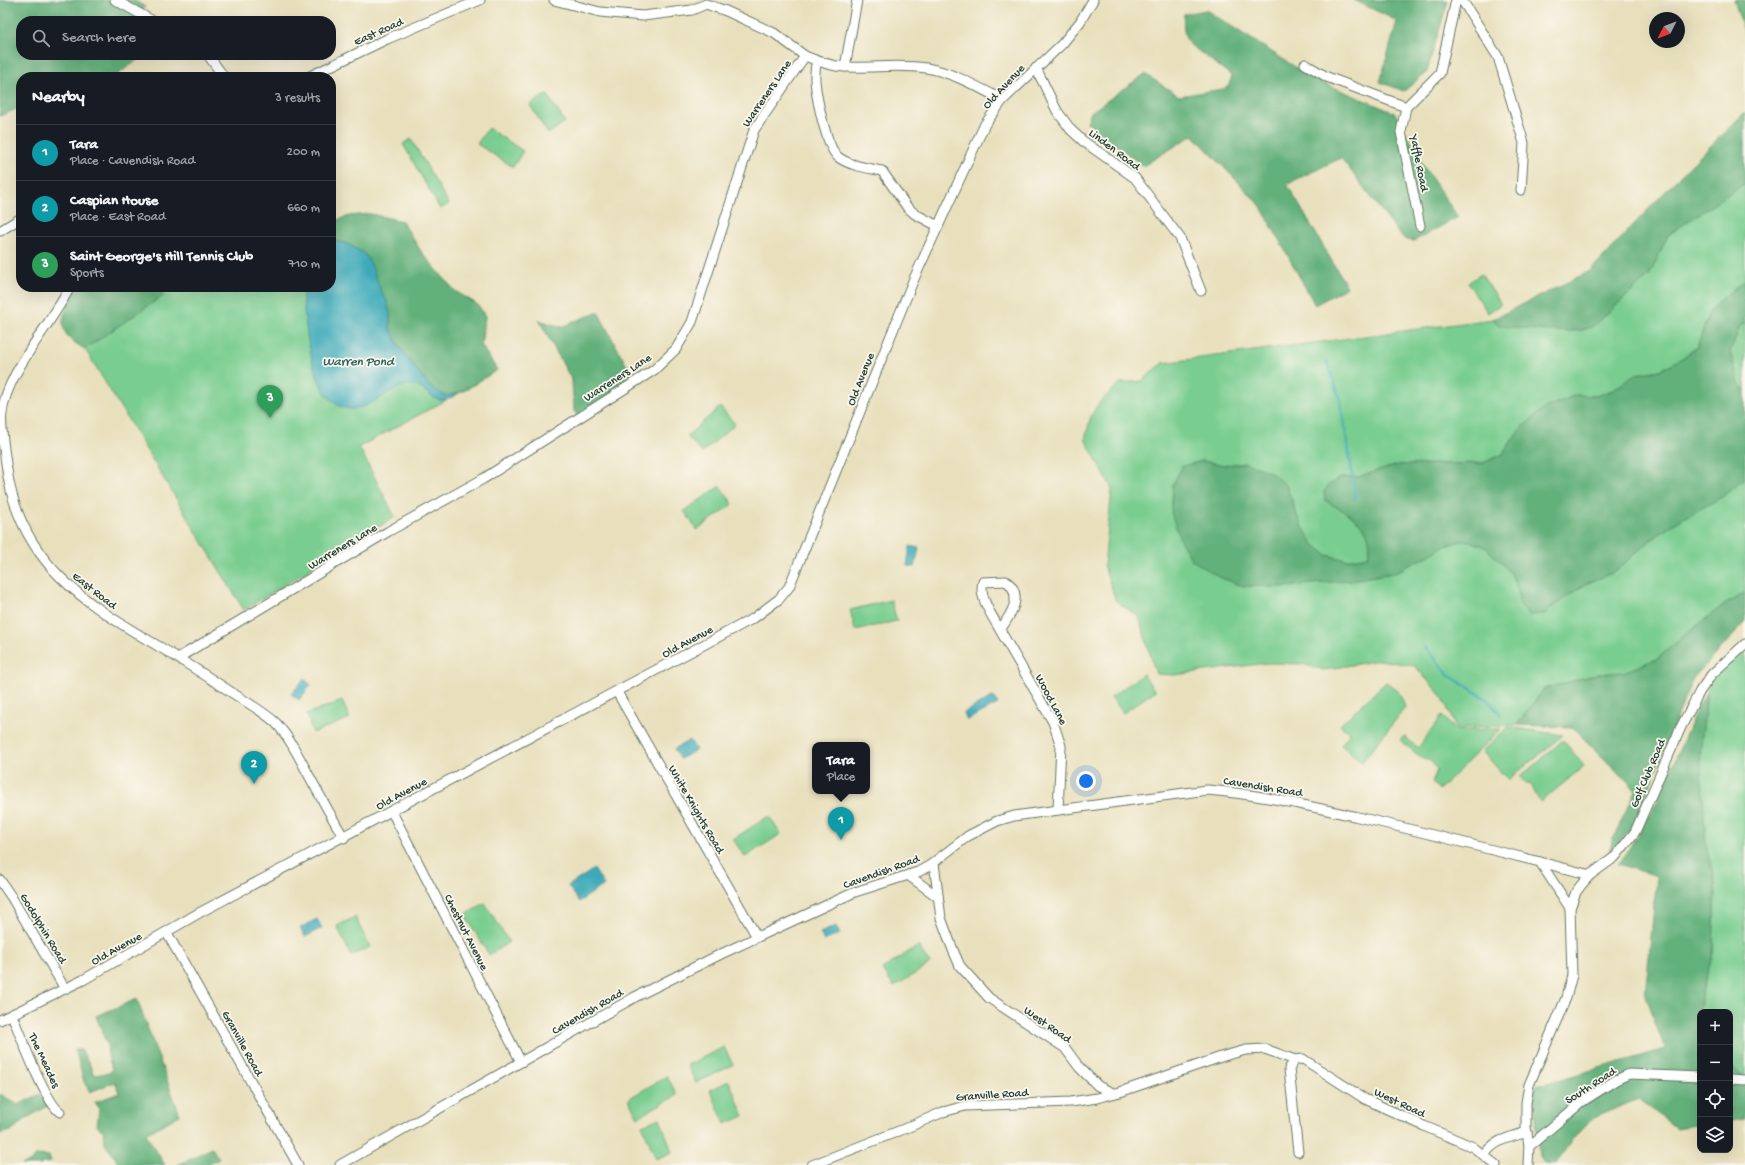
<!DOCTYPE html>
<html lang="en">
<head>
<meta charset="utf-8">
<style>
  :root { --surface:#171b24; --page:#20242c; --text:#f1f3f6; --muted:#9ea1a6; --line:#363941; --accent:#d93025 }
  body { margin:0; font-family:"Gochi Hand",sans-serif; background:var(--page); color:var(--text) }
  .controls { position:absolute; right:12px; bottom:12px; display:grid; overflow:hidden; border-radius:8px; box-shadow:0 4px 16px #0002 }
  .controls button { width:36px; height:36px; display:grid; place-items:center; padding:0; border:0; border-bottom:1px solid var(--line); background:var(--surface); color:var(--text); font:20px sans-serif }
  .compass { position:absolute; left:1649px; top:12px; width:36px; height:36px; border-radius:50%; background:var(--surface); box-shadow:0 4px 16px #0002; rotate:228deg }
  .you { position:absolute; left:1086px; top:781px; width:14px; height:14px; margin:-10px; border:3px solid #fff; border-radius:50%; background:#1a73e8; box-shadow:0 0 0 6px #1a73e833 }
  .badge { display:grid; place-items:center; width:26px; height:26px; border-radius:50%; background:var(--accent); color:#fff; font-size:13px; font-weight:700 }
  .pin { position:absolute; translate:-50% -33px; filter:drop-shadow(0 1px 2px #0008) }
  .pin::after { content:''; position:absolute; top:21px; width:14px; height:12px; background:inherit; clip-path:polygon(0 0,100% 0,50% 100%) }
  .popup { position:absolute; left:812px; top:742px; width:58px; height:52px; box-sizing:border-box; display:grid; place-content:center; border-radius:8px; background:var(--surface); filter:drop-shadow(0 1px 3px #0005); font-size:13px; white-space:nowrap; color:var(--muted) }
  .popup b { font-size:15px; color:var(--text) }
  .popup::after { content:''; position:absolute; left:50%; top:100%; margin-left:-8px; border:8px solid transparent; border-top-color:var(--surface) }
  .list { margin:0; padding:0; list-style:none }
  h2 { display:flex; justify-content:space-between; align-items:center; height:52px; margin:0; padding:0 16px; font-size:17px }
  h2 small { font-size:13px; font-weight:400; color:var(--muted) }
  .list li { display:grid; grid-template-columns:26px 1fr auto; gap:12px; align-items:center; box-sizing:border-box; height:56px; padding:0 16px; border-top:1px solid var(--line) }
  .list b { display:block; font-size:15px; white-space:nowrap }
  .list p { margin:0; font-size:13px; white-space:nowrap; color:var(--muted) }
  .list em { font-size:13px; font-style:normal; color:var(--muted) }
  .icon { flex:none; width:22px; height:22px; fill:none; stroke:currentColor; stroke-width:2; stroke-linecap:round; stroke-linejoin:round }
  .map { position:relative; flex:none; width:1745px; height:1165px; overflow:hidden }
  .search { position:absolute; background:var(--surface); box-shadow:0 4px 16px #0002; left:16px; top:16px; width:320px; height:44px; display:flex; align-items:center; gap:10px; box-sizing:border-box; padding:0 14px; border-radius:16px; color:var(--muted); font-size:15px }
  .panel { position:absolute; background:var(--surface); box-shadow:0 4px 16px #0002; left:16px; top:72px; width:320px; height:220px; border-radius:16px }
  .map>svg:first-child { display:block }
  .green { fill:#79cd90; stroke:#4c8562 }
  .forest { fill:#62b07a; stroke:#407657 }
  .water { fill:#3caaba; stroke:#2e7477 }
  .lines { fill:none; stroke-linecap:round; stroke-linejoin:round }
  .stream { stroke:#3caaba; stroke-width:2.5 }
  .minor-casing { stroke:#657664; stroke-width:11 }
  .minor { stroke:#fff; stroke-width:9 }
  .labels { text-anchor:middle; stroke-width:3.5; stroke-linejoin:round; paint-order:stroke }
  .street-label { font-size:12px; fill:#1f3d34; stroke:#fbf7ec }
  .water-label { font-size:13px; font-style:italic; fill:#285e5c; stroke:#fbf7ec }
</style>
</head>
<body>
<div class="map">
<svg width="1745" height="1165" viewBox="0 0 1745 1165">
  <rect width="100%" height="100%" fill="#fbf7ec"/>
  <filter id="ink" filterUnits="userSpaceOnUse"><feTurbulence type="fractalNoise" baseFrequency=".025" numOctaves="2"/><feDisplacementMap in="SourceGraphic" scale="8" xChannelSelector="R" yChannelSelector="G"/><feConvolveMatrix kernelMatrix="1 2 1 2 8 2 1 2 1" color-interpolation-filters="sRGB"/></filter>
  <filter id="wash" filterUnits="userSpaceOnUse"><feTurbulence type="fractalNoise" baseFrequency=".012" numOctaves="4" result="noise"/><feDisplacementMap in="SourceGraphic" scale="16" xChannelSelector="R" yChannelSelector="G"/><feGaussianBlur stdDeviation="0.9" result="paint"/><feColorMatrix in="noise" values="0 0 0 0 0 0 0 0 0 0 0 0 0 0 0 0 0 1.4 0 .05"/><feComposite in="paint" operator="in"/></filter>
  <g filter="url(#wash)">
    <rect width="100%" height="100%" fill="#e8e0bd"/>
    <g class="green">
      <path d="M 547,94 L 565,122 L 548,134 L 530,105 Z"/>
      <path d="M 488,128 L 523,151 L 513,167 L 477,144 Z"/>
      <path d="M 411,139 L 449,204 L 440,209 L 403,144 Z"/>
      <path d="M 1745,183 L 1745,281 L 1721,299 L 1709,313 L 1697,347 L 1679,360 L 1660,370 L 1636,374 L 1613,390 L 1596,396 L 1576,395 L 1520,429 L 1502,455 L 1483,463 L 1398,465 L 1358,477 L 1339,478 L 1329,485 L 1324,492 L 1325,500 C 1340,510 1369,522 1371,544 C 1371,548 1369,552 1368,556 L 1346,560 L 1327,555 L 1313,544 L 1299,521 L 1291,497 L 1246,463 L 1224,465 L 1203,461 L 1183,466 L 1173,484 L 1219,577 L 1243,586 L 1284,587 L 1350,580 L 1393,573 L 1428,556 L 1442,547 L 1462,540 L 1470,541 L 1484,546 L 1498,559 L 1512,575 L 1518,590 L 1520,606 L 1544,614 L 1556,604 L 1586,584 L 1618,570 L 1632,556 L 1657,535 L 1685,517 L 1722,497 L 1745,478 L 1745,593 L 1722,606 L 1685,635 L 1659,658 L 1624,672 L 1598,674 L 1544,689 L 1517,725 L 1456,728 L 1443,698 L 1415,666 L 1379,660 L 1324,670 L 1302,664 L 1268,663 L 1174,675 L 1156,674 L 1139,617 L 1116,601 L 1104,566 L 1112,489 L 1085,439 L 1091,416 L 1099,403 L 1120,383 L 1142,381 L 1163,363 L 1493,319 L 1500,326 L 1580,331 L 1592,327 L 1649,276 L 1668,235 Z"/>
      <path d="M 370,214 L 402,221 L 422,253 L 455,291 L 478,305 L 485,316 L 481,345 L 497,370 L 467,389 L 359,447 L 395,517 L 244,610 L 85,349 L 164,295 L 155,287 L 331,287 L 331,222 L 350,216 Z"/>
      <path d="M 1481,274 L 1501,304 L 1488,313 L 1468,283 Z"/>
      <path d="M 1745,323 L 1745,391 L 1739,384 L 1730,352 L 1740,325 Z"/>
      <path d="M 720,407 L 735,424 L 702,453 L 687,436 Z"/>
      <path d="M 720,486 L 733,504 L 697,530 L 684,511 Z"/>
      <path d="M 891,600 L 897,621 L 855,630 L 850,610 Z"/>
      <path d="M 1745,644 L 1745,1077 L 1730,1066 L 1730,1012 L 1700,1012 L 1700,1028 L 1698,1022 L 1702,992 L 1713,953 L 1715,884 L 1706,845 L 1700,753 L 1707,693 L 1712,674 Z"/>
      <path d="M 1143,674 L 1155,691 L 1123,713 L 1111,697 Z"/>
      <path d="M 1386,682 C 1397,689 1402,695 1405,708 L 1362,762 L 1341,745 L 1350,733 L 1340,725 Z"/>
      <path d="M 342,701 L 350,718 L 313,733 L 306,714 Z"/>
      <path d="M 1442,716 L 1456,730 L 1501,729 L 1439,790 L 1432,782 L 1437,770 L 1432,762 L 1418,755 L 1400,740 L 1404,736 L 1418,748 Z"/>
      <path d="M 1508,727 L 1563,735 L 1508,780 L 1482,751 Z"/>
      <path d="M 1563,740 L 1584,766 L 1541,802 C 1535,796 1535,790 1530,784 L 1526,784 L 1520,777 Z"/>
      <path d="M 769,816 L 781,834 L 745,857 L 733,839 Z"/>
      <path d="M 485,903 L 509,942 L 489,955 L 465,915 Z"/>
      <path d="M 355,917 L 370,947 L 351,956 L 337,926 Z"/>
      <path d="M 918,946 L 930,964 L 894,987 L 882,969 Z"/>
      <path d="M 724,1047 L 733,1065 L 696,1083 L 687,1065 Z"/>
      <path d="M 667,1076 L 677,1095 L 638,1117 L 628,1099 Z"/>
      <path d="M 729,1081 L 744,1116 L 725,1124 L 710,1090 Z"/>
      <path d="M 660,1118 L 672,1152 L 656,1159 L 642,1125 Z"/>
    </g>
    <g class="forest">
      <path d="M 0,0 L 133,0 L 145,7 L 134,21 L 21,21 L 21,55 L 144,55 L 114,77 L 21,77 L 21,107 L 0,116 Z"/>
      <path d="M 1354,0 L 1448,0 L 1427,72 L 1404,91 L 1380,82 L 1397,21 Z"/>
      <path d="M 1734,0 L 1745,0 L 1745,34 Z"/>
      <path d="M 1206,10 L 1314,79 L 1395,113 L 1426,170 L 1458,217 L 1414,241 L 1407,240 L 1400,235 L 1341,158 L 1287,184 L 1347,287 L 1315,305 L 1260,205 L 1193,135 L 1143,166 L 1090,125 L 1087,122 L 1091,112 L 1145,74 L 1179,96 L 1223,89 L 1228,87 L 1232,76 L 1189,44 C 1183,34 1183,26 1184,14 Z"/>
      <path d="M 1745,112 L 1745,183 L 1668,235 L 1649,276 L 1592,327 C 1565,336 1528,328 1500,326 L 1493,319 L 1590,271 L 1679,177 Z"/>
      <path d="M 370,214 L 402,221 L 422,253 L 455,291 L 478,305 L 485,316 L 481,345 L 497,370 L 457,394 L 445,396 L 429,386 L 400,348 L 390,328 L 390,315 L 387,301 L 382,294 L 371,264 L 365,254 L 345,243 L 331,241 L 331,222 L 350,216 Z"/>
      <path d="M 1745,281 L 1745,323 L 1740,326 L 1730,352 L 1739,384 L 1745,391 L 1745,478 L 1722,497 L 1685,517 L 1657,535 L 1632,556 L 1618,570 L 1586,584 L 1556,604 L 1544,614 L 1529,615 L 1520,606 L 1518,590 L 1512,575 L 1498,559 L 1484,546 L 1470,541 L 1462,540 L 1442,547 L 1428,556 L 1393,573 L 1350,580 L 1284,587 L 1243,586 L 1219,577 L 1192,560 L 1180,540 L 1171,512 L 1173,484 L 1183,466 L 1203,461 L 1224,465 L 1246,463 L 1270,472 L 1286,485 L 1299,521 L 1313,544 L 1327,555 L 1346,560 L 1368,556 C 1377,524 1346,514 1325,500 L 1324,492 L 1329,485 L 1339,478 L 1358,477 L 1398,465 L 1483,463 L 1502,455 L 1520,429 L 1546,407 L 1576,395 L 1596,396 L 1613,390 L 1636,374 L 1661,370 L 1679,360 L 1697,348 L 1709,313 L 1721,299 Z"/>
      <path d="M 77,287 L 155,287 L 164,295 L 85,349 C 50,330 64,315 77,287 Z"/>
      <path d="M 598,312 L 635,381 L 578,417 L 574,411 L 572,381 L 539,320 L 561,327 Z"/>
      <path d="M 1745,593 L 1745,623 L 1693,678 L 1651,783 L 1630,830 L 1607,857 L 1614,836 L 1636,790 L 1572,727 L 1517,725 L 1544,689 L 1598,674 L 1624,672 L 1658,658 L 1685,635 L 1722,606 Z"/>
      <path d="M 1707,693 L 1700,753 L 1706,845 L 1715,884 L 1713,953 L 1702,992 L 1698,1022 L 1700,1028 L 1700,1124 L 1676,1128 L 1638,1099 L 1593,1118 L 1574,1137 L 1555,1165 L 1544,1164 L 1539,1156 L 1533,1087 L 1665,1049 L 1645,996 L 1657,876 L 1618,864 L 1624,857 L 1657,802 L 1698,706 Z"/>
      <path d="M 137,999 L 180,1115 L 146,1134 L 165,1165 L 120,1165 L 105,1144 L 104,1132 L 97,1126 L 99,1108 L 95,1102 L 119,1093 L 115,1082 L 90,1092 L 84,1082 L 75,1049 L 81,1050 L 89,1063 L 94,1075 L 110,1073 L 112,1069 L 108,1056 L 107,1045 L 96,1016 Z"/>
      <path d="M 1730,1066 L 1745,1077 L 1745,1119 L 1730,1121 Z"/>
      <path d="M 0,1094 L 18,1105 L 40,1094 L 48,1106 L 25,1119 L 11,1131 L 0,1134 Z"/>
      <path d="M 212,1148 L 219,1159 L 208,1165 L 178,1165 Z"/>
      <path d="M 37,1155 L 49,1156 L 51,1162 L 43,1163 L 41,1165 L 22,1165 L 29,1162 Z"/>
    </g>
    <g class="water">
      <path d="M 331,241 L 345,243 L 365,254 L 371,264 L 382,294 L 387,301 L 390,315 L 390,328 L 400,348 L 429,386 L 445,396 L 457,394 C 430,414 428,379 403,386 C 385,391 371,409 351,409 C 309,408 305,318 302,288 L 331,287 Z"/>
      <path d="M 910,546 L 919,548 L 915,567 L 907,566 Z"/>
      <path d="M 304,679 L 311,685 L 299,700 L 291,694 Z"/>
      <path d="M 992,697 L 995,698 L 998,704 L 967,720 L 964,713 L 965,712 Z"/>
      <path d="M 690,740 L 696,750 L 680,759 L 674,749 Z"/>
      <path d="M 594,869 L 604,885 L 579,902 L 568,886 Z"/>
      <path d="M 317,919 L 322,928 L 305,937 L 300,928 Z"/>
      <path d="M 836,926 L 840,934 L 824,941 L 820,933 Z"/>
    </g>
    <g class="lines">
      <g class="stream">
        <path d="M 1327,361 L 1340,399 L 1352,471 L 1355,499"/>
        <path d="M 1424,646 L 1450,676 L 1488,700 L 1501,715"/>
      </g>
    </g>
  </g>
  <g filter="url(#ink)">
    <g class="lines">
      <g class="minor-casing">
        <g id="minor">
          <path d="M 115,0 L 153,21"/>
          <path d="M 554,0 L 600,12 L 643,16 L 692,10 L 706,4 L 726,11 L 774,33 L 805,56"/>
          <path d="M 1462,0 L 1498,57 L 1524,143 L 1521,190"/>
          <path d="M 208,55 L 224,77"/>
          <path d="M 817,61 C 816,64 815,69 815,73 C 814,89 826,147 838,157 C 850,166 868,168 882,171 L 907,207 L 915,214 L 938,226"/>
          <path d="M 1305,64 L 1327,77 L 1406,107"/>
          <path d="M 845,67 L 857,0"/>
          <path d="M 1036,68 L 1057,111 L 1071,130 L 1083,141 L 1135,178 L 1180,238 L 1201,291"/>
          <path d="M 308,77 L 387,39 L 480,0"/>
          <path d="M 1420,226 L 1401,132 L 1406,107 L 1440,73 L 1456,0"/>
          <path d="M 0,231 L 21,218"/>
          <path d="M 70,287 C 51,325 6,373 2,413 C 0,427 5,456 7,470 C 20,562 84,603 158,646 C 182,660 205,675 228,690 C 244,701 262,710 276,723 C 289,737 298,755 307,772 C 319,794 331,816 344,838"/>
          <path d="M 1000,630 C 1010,616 1025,595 1006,581 L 983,582 C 978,597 993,617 1000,630 L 1053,722 L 1061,746 L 1058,810"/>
          <path d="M 178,658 L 389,531 L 483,479 L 654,370 L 676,349 L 692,322 L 754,130 L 805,56 C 818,61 833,67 847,67 C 874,68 900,64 926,68 C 953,72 979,88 1003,100"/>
          <path d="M 617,692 L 757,937"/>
          <path d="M 392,812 L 521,1062"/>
          <path d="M 934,863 L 941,918 L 953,950 L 960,966 L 989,998 L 1065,1048 L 1079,1067 L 1098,1086 L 1113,1093"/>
          <path d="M 908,875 L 938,897"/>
          <path d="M 0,880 L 12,898 L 65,989"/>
          <path d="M 1570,908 L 1576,892 L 1582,884 L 1590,875 L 1615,857 L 1635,832 L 1681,727 L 1700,691 L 1712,674 L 1745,644"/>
          <path d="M 167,933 L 298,1165"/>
          <path d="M 12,1015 C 20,1034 45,1102 60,1112"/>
          <path d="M 0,1020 L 83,980 L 199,913 L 754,618 L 779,599 L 789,587 L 913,281 L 985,124 L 1003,100 L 1062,44 L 1080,22 L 1093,0"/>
          <path d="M 1730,1079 L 1745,1080"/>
          <path d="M 1529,1145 L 1532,1144 L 1583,1101 L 1616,1080 L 1629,1074 L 1700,1077"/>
          <path d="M 1298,1152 L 1289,1069 L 1295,1060 L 1303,1059 L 1365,1099 L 1424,1126 L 1473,1147 L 1496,1165"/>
          <path d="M 1484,1155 C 1495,1139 1509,1138 1527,1132"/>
          <path d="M 340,1165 L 635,997 L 721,954 L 855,892 L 918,872 L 929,866 L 968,836 L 997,821 L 1014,816 L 1207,790 C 1259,794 1308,806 1358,817 C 1436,835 1513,855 1590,875"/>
          <path d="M 812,1165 L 904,1129 L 943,1112 L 965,1106 L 1071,1102 L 1097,1098 L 1120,1092 L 1224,1056 L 1246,1050 L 1265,1049 L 1295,1060"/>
          <path d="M 1528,1165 L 1529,1145 L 1526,1127 L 1526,1103 L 1529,1085 L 1566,998 L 1572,975 L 1570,908 L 1540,862"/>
        </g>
      </g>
      <use href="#minor" class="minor"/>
    </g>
  </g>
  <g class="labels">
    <g class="street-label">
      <text transform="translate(378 31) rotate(-24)" y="4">East Road</text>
      <text transform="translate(1003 86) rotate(-47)" y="4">Old Avenue</text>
      <text transform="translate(766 93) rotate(-56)" y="4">Warreners Lane</text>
      <text transform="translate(1115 149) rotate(37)" y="4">Linden Road</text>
      <text transform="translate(1420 163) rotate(79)" y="4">Yaffle Road</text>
      <text transform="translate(617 377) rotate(-33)" y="4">Warreners Lane</text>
      <text transform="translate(860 379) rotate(-68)" y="4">Old Avenue</text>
      <text transform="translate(342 546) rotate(-31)" y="4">Warreners Lane</text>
      <text transform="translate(95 590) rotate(38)" y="4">East Road</text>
      <text transform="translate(687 641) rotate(-28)" y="4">Old Avenue</text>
      <text transform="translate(1052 699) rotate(62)" y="4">Wood Lane</text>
      <text transform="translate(1647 773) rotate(-67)" y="4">Golf Club Road</text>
      <text transform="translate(1263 786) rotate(9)" y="4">Cavendish Road</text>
      <text transform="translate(401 793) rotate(-28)" y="4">Old Avenue</text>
      <text transform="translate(697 809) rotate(60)" y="4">White Knights Road</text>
      <text transform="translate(881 871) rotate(-20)" y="4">Cavendish Road</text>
      <text transform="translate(44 928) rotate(59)" y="4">Godolphin Road</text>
      <text transform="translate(467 932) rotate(63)" y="4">Chestnut Avenue</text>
      <text transform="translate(116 948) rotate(-29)" y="4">Old Avenue</text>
      <text transform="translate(587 1011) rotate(-30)" y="4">Cavendish Road</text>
      <text transform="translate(1048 1024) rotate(35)" y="4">West Road</text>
      <text transform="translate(243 1043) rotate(61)" y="4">Granville Road</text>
      <text transform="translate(45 1060) rotate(65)" y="4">The Meades</text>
      <text transform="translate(1590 1085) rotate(-33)" y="4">South Road</text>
      <text transform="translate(992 1094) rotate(-4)" y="4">Granville Road</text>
      <text transform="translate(1400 1102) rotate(25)" y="4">West Road</text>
    </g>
    <g class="water-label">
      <text x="358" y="365">Warren Pond</text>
    </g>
  </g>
</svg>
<div class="controls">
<button>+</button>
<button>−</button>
<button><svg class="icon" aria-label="locate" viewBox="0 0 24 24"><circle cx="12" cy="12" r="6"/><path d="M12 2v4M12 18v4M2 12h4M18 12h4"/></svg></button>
<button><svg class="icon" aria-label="layers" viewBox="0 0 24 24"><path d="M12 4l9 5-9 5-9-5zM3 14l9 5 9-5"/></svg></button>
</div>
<svg class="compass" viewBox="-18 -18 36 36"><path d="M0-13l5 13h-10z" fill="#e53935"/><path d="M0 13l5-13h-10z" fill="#9ea1a6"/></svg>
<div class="you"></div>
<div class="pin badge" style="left:841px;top:840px;background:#0f9aa8">1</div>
<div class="popup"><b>Tara</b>Place</div>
<div class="pin badge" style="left:254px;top:784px;background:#0f9aa8">2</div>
<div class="pin badge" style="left:270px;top:418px;background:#2e9e5b">3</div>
<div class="search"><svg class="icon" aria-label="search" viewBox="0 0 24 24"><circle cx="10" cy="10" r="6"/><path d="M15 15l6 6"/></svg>Search here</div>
<section class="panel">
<h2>Nearby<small>3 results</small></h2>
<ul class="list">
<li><span class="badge" style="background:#0f9aa8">1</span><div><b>Tara</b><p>Place · Cavendish Road</p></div><em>200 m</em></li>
<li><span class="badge" style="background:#0f9aa8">2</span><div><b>Caspian House</b><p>Place · East Road</p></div><em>660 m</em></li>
<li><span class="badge" style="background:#2e9e5b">3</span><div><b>Saint George's Hill Tennis Club</b><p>Sports</p></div><em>710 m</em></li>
</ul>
</section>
</div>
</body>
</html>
